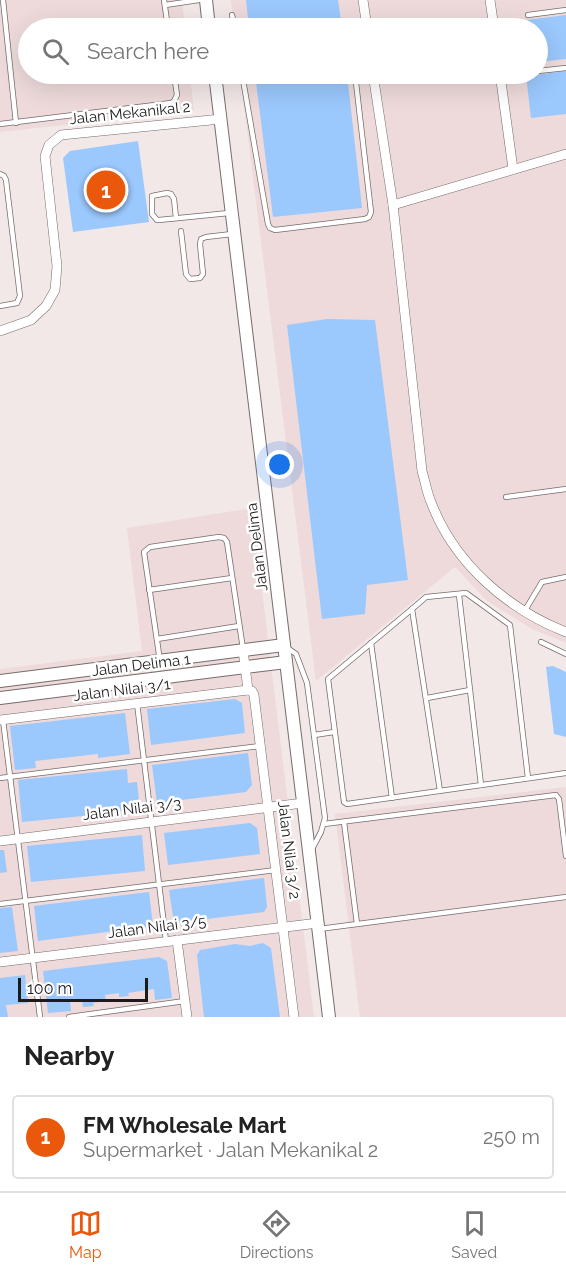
<!DOCTYPE html>
<html lang="en">
<head>
<meta charset="utf-8">
<style>
  :root { --surface:#fff; --page:#f2f2f2; --text:#222; --muted:#767676; --line:#e0e0e0; --accent:#ea580c }
  body { margin:0; font-family:Raleway,sans-serif; background:var(--page); color:var(--text) }
  .scale { position:absolute; left:18px; bottom:15px; width:130px; box-sizing:border-box; padding-left:6px; border:3px solid #1e1a1a; border-top:0; font-size:16px; line-height:21px; white-space:nowrap; color:#1e1a1a; -webkit-text-stroke:4px #fff; paint-order:stroke }
  .you { position:absolute; left:280px; top:465px; width:21px; height:21px; margin:-15px; border:4px solid #fff; border-radius:50%; background:#1a73e8; box-shadow:0 0 0 9px #1a73e833 }
  .badge { display:grid; place-items:center; width:39px; height:39px; border-radius:50%; background:var(--accent); color:#fff; font-size:20px; font-weight:700 }
  .pin { position:absolute; translate:-50% -50%; border:3px solid #fff; box-shadow:0 2px 6px #0006 }
  .list { margin:0; padding:0; list-style:none }
  h2 { display:flex; justify-content:space-between; align-items:center; height:78px; margin:0; padding:0 24px; font-size:26px }
  h2 small { font-size:20px; font-weight:400; color:var(--muted) }
  .list li { display:grid; grid-template-columns:39px 1fr auto; gap:18px; align-items:center; box-sizing:border-box; height:84px; margin:0 12px 12px; padding:0 12px; border:2px solid var(--line); border-radius:6px }
  .list b { display:block; font-size:22px; white-space:nowrap }
  .list p { margin:0; font-size:20px; white-space:nowrap; color:var(--muted) }
  .list em { font-size:20px; font-style:normal; color:var(--muted) }
  .icon { flex:none; width:33px; height:33px; fill:none; stroke:currentColor; stroke-width:2; stroke-linecap:round; stroke-linejoin:round }
  .map { position:relative; flex:none; width:566px; height:1017px; overflow:hidden }
  .search { position:absolute; background:var(--surface); box-shadow:0 6px 24px #0002; left:18px; right:18px; top:18px; height:66px; display:flex; align-items:center; gap:15px; box-sizing:border-box; padding:0 21px; border-radius:33px; color:var(--muted); font-size:22px }
  .sheet { height:174px; background:var(--surface) }
  nav { display:flex; justify-content:space-around; align-items:center; box-sizing:border-box; height:84px; border-top:2px solid var(--line); background:var(--surface); font-size:16px; color:var(--muted) }
  nav a { display:grid; justify-items:center; gap:3px }
  nav .on { color:var(--accent) }
  .map>svg:first-child { display:block }
  .built { fill:#eedada }
  .building { fill:#9bc8fd }
  .lines { fill:none; stroke-linecap:round; stroke-linejoin:round }
  .service-casing { stroke:#766c6c; stroke-width:6 }
  .minor-casing { stroke:#766c6c; stroke-width:10 }
  .tertiary-casing { stroke:#766c6c; stroke-width:14 }
  .service { stroke:#fff; stroke-width:4.5 }
  .minor { stroke:#fff; stroke-width:9 }
  .tertiary { stroke:#fff; stroke-width:12 }
  .labels { text-anchor:middle; stroke-width:5; stroke-linejoin:round; paint-order:stroke }
  .street-label { font-size:15px; fill:#1e1a1a; stroke:#fff }
</style>
</head>
<body>
<div class="map">
<svg width="566" height="1017" viewBox="0 0 566 1017">
  <rect width="100%" height="100%" fill="#f3e8e8"/>
  <g class="built">
    <path d="M 0,0 L 182,0 L 185,28 L 28,28 L 28,74 L 190,74 L 194,111 L 0,132 Z"/>
    <path d="M 231,0 L 566,0 L 566,643 L 532,629 L 487,601 L 455,567 L 316,681 L 240,74 L 538,74 L 538,28 L 234,28 Z"/>
    <path d="M 252,508 L 314,1017 L 0,1017 L 0,669 L 142,651 L 127,528 Z"/>
    <path d="M 566,787 L 566,1017 L 360,1017 L 335,814 Z"/>
  </g>
  <g class="building">
    <path d="M 246,0 L 338,0 L 342,28 L 249,28 Z"/>
    <path d="M 566,15 L 566,59 L 538,62 L 538,28 L 519,28 L 518,21 Z"/>
    <path d="M 566,71 L 566,114 L 531,118 L 526,76 Z"/>
    <path d="M 255,74 L 347,74 L 362,208 L 273,217 Z"/>
    <path d="M 138,141 L 149,222 L 73,232 L 63,158 L 70,151 Z"/>
    <path d="M 327,319 L 375,320 L 408,580 L 367,585 L 365,614 L 322,619 L 287,325 Z"/>
    <path d="M 553,666 L 566,672 L 566,737 L 554,734 L 546,667 Z"/>
    <path d="M 235,699 L 242,703 L 245,733 L 151,745 L 147,709 Z"/>
    <path d="M 125,713 L 130,754 L 98,758 L 98,754 L 35,761 L 36,768 L 15,770 L 10,726 Z"/>
    <path d="M 248,753 L 252,785 L 246,792 L 157,803 L 152,765 Z"/>
    <path d="M 127,769 L 128,783 L 137,782 L 140,809 L 117,812 L 117,806 L 103,807 L 103,814 L 22,822 L 18,780 Z"/>
    <path d="M 250,823 L 257,828 L 260,854 L 168,865 L 164,833 Z"/>
    <path d="M 142,835 L 145,871 L 31,882 L 27,846 Z"/>
    <path d="M 0,850 L 4,850 L 7,872 L 0,873 Z"/>
    <path d="M 264,878 L 267,907 L 264,912 L 174,923 L 169,890 Z"/>
    <path d="M 149,892 L 153,926 L 38,941 L 34,906 Z"/>
    <path d="M 12,907 L 18,951 L 0,953 L 0,908 Z"/>
    <path d="M 263,943 L 271,948 L 280,1017 L 204,1017 L 197,955 L 200,950 L 235,944 L 250,946 Z"/>
    <path d="M 159,957 L 167,961 L 172,998 L 155,1000 L 154,989 L 128,993 L 129,996 L 119,997 L 119,993 L 105,995 L 106,1001 L 93,1003 L 94,1006 L 83,1007 L 82,999 L 70,1001 L 71,1011 L 48,1013 L 43,971 Z"/>
    <path d="M 25,975 L 28,1003 L 6,1005 L 8,1017 L 0,1017 L 0,978 Z"/>
  </g>
  <g class="lines">
    <g class="service-casing">
      <g id="service">
        <path d="M 3,0 L 16,123"/>
        <path d="M 164,0 L 168,28"/>
        <path d="M 165,5 L 199,0"/>
        <path d="M 232,15 L 235,28"/>
        <path d="M 528,15 L 566,10"/>
        <path d="M 370,28 L 426,22"/>
        <path d="M 538,71 L 566,68"/>
        <path d="M 242,74 L 268,224 L 270,228 L 275,230 L 365,219 L 369,217 L 371,212 L 355,74"/>
        <path d="M 0,124 L 171,103 L 174,101 L 177,95 L 174,74"/>
        <path d="M 0,174 L 4,176 L 6,180 L 20,296 L 17,303 L 0,306"/>
        <path d="M 176,218 L 174,199 L 171,194 L 167,193 L 152,196 L 152,214 L 157,220 L 159,220 L 229,213"/>
        <path d="M 181,231 L 186,274 L 190,279 L 200,278 L 203,274 L 200,244 L 201,239 L 206,237 L 232,234"/>
        <path d="M 506,497 L 566,489"/>
        <path d="M 149,590 L 232,578"/>
        <path d="M 459,595 L 481,785"/>
        <path d="M 412,609 L 328,679 L 344,802 L 347,804 L 566,773"/>
        <path d="M 524,612 L 542,582 L 566,577"/>
        <path d="M 157,639 L 239,626"/>
        <path d="M 541,642 L 566,654"/>
        <path d="M 371,643 L 392,798"/>
        <path d="M 286,647 L 296,654 L 307,683 L 325,818 L 321,832 L 312,849"/>
        <path d="M 160,661 L 144,552 L 150,547 L 219,537 L 224,538 L 227,542 L 243,649"/>
        <path d="M 427,698 L 470,690"/>
        <path d="M 137,703 L 166,941"/>
        <path d="M 3,720 L 40,1017"/>
        <path d="M 314,735 L 334,732"/>
        <path d="M 0,778 L 260,746"/>
        <path d="M 440,791 L 412,609 L 426,597 L 466,593 L 510,625 L 528,778"/>
        <path d="M 344,822 L 357,924"/>
        <path d="M 324,824 L 556,795 L 559,799 L 566,856"/>
        <path d="M 0,904 L 276,870"/>
        <path d="M 319,929 L 566,897"/>
        <path d="M 69,1017 L 185,1001"/>
      </g>
    </g>
    <g class="minor-casing">
      <g id="minor">
        <path d="M 363,0 L 367,28"/>
        <path d="M 490,0 L 494,28"/>
        <path d="M 373,74 L 393,205 L 422,471 C 425,481 427,493 431,502 C 454,563 507,609 566,632"/>
        <path d="M 500,74 L 513,169"/>
        <path d="M 393,205 L 566,154"/>
        <path d="M 0,331 L 31,320 L 46,306 L 55,290 L 57,266 L 45,156 L 49,145 L 61,135 L 221,119"/>
        <path d="M 243,650 L 248,690"/>
        <path d="M 248,690 L 252,691 L 254,695 L 294,1017"/>
        <path d="M 0,720 L 248,690"/>
        <path d="M 0,841 L 303,803"/>
        <path d="M 177,940 L 187,1017"/>
        <path d="M 0,962 L 318,923"/>
      </g>
    </g>
    <g class="tertiary-casing">
      <g id="tertiary">
        <path d="M 206,0 L 209,28"/>
        <path d="M 215,74 L 329,1017"/>
        <path d="M 0,681 L 284,645"/>
        <path d="M 0,698 L 286,662"/>
      </g>
    </g>
    <use href="#service" class="service"/>
    <use href="#minor" class="minor"/>
    <use href="#tertiary" class="tertiary"/>
  </g>
  <g class="labels">
    <g class="street-label">
      <text transform="translate(130 113) rotate(-6)" y="5">Jalan Mekanikal 2</text>
      <text transform="translate(257 547) rotate(-97)" y="5">Jalan Delima</text>
      <text transform="translate(141 665) rotate(-7)" y="5">Jalan Delima 1</text>
      <text transform="translate(122 690) rotate(-7)" y="5">Jalan Nilai 3/1</text>
      <text transform="translate(132 809) rotate(-7)" y="5">Jalan Nilai 3/3</text>
      <text transform="translate(289 850) rotate(83)" y="5">Jalan Nilai 3/2</text>
      <text transform="translate(157 927) rotate(-7)" y="5">Jalan Nilai 3/5</text>
    </g>
  </g>
</svg>
<div class="scale">100 m</div>
<div class="you"></div>
<div class="pin badge" style="left:106px;top:190px">1</div>
<div class="search"><svg class="icon" aria-label="search" viewBox="0 0 24 24"><circle cx="10" cy="10" r="6"/><path d="M15 15l6 6"/></svg>Search here</div>
</div>
<section class="sheet">
<h2>Nearby<small></small></h2>
<ul class="list">
<li><span class="badge">1</span><div><b>FM Wholesale Mart</b><p>Supermarket · Jalan Mekanikal 2</p></div><em>250 m</em></li>
</ul>
</section>
<nav>
<a class="on"><svg class="icon" aria-label="map" viewBox="0 0 24 24"><path d="M3 6l6-2 6 2 6-2v14l-6 2-6-2-6 2zM9 4v14M15 6v14"/></svg>Map</a>
<a><svg class="icon" aria-label="directions" viewBox="0 0 24 24"><path d="M12 3l9 9-9 9-9-9zM9 14v-3h6M13 9l2 2-2 2"/></svg>Directions</a>
<a><svg class="icon" aria-label="saved" viewBox="0 0 24 24"><path d="M7 4h10v16l-5-4-5 4z"/></svg>Saved</a>
</nav>
</body>
</html>
